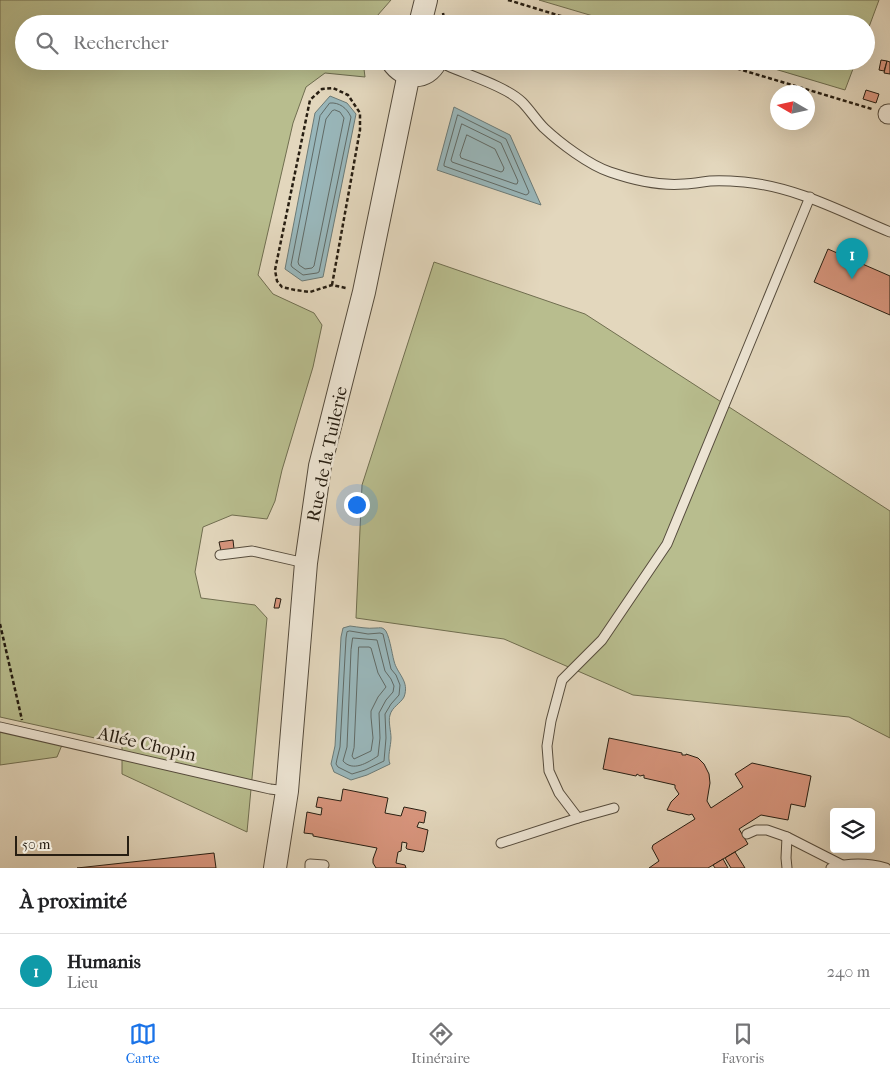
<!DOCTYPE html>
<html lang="fr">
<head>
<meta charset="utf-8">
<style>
  :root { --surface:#fff; --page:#f2f2f2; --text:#202124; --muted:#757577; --line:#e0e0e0; --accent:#1a73e8 }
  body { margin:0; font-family:"IM FELL French Canon",serif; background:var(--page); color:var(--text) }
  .controls { position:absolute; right:15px; bottom:15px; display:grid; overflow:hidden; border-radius:5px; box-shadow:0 5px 20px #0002 }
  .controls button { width:45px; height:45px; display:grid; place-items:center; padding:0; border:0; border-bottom:1px solid var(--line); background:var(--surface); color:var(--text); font:25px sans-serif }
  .compass { position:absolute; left:770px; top:85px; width:45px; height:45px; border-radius:50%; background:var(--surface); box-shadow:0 5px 20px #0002; rotate:279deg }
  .scale { position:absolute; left:15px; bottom:12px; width:114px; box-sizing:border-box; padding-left:5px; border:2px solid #271e12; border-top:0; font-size:14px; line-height:18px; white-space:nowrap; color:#271e12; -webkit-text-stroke:4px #ede5d4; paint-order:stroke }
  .you { position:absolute; left:356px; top:504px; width:18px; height:18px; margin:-12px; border:4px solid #fff; border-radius:50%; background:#1a73e8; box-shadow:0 0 0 8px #1a73e833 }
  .badge { display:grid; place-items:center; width:32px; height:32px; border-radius:50%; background:var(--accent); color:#fff; font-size:16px; font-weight:700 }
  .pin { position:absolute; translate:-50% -41px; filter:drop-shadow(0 1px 2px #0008) }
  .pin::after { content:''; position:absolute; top:26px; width:18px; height:15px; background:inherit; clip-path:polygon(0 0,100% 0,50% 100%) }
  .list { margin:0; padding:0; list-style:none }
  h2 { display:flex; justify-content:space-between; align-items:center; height:65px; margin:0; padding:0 20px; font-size:21px }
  h2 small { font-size:16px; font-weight:400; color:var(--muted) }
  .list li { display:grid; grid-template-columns:32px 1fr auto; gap:15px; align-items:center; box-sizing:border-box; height:75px; padding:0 20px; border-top:1px solid var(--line) }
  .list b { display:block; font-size:19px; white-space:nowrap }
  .list p { margin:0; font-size:16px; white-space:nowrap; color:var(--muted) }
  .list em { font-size:16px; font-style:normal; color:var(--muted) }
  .icon { flex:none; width:28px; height:28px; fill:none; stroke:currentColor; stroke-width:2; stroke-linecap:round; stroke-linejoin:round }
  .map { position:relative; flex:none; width:890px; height:868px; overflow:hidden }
  .search { position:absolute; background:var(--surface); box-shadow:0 5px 20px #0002; left:15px; right:15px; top:15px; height:55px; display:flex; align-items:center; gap:12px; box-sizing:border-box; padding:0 18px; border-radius:28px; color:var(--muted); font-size:19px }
  .sheet { height:140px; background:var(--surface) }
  nav { display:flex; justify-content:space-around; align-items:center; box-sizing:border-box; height:70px; border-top:1px solid var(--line); background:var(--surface); font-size:14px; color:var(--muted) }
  nav a { display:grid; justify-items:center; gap:2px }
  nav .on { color:var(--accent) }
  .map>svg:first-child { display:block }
  .green { fill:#b8bd8e; stroke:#706e50 }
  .water { fill:#99b7bb; stroke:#6b7a77 }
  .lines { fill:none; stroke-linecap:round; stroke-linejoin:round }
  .shore { stroke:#606a66; stroke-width:1 }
  .building { fill:#d8957d; stroke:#271e12 }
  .service-casing { stroke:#564c3d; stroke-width:11 }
  .minor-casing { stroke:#564c3d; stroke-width:21 }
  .tertiary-casing { stroke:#564c3d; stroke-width:24 }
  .path { stroke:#271e12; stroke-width:2.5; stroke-dasharray:4 2.5; stroke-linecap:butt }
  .service { stroke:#ede5d4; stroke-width:9 }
  .minor { stroke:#ede5d4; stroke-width:19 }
  .tertiary { stroke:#ede5d4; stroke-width:22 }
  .labels { text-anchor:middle; stroke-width:5; stroke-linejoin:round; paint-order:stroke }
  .street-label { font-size:18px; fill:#271e12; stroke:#ede5d4 }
</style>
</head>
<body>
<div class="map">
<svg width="890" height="868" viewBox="0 0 890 868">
  <rect width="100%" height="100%" fill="#e3d7bd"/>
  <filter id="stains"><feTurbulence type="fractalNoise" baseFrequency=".004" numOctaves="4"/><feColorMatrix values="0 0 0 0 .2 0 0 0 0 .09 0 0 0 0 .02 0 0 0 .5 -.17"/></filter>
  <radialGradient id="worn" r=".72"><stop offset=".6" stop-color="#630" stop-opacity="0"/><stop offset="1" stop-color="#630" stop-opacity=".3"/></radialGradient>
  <g class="green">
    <path d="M 0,0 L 391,0 L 370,24 L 24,24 L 24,61 L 363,61 L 365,77 L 325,73 L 306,87 L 293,123 L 258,275 L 273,294 L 314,313 L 322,325 L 313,367 L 282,470 L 275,501 L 267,519 L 232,515 L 203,527 L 195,572 L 201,598 L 255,605 L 267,618 L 247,832 L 122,774 L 122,744 L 0,717 Z"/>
    <path d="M 539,0 L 879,0 L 866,35 L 866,24 L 620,24 Z"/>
    <path d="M 748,61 L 856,61 L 845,90 Z"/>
    <path d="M 434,262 L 585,314 L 890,511 L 890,738 L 849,717 L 633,695 L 504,639 L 356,618 L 362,485 Z"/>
    <path d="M 0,731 L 62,745 L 57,757 L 0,765 Z"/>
  </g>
  <g class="water">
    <path d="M 330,96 L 347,103 L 356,114 L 323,277 L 302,281 L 285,269 L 315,113 Z"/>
    <path d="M 454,107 L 510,135 L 541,205 L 437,170 Z"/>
    <path d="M 350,626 C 359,627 367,629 376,628 C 380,628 381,627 384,629 C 389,632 392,654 394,661 C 397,674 410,681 404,697 C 401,703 392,707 390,715 C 388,721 391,731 391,738 C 391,746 387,757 390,764 L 367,775 L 351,780 L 334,772 L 331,764 L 335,746 L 341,637 L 343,628 Z"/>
  </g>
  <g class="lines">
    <g class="shore">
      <path d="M 330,103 C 339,102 347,108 351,117 L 319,272 L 317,273 L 303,275 L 292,267 L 291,265 L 320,116 Z"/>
      <path d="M 335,110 L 340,112 L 344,118 L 314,266 L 312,268 L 305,269 L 299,265 L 298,262 L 326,119 L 332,111 Z"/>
      <path d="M 458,115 L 506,139 L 529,192 L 528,194 L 526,195 L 444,166 L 444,164 L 457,117 Z"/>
      <path d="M 462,124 L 501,143 L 518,181 L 517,184 L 515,184 L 452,162 L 451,160 L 461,126 Z"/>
      <path d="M 467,135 L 495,149 L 504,168 L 503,171 L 501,172 L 461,158 L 460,155 L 466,137 Z"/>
      <path d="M 350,631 L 368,634 L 380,633 L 383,634 L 391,669 L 396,675 L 400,685 L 399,695 L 391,704 L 385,714 L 386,738 L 384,761 L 365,770 L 352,774 L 338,767 L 336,764 L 337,759 L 340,747 L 346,638 L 347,632 Z"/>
      <path d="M 353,638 L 377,640 L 385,671 L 391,679 L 394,686 L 393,692 L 386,700 L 379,713 L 380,738 L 378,756 C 367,763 353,772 343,761 L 347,747 L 351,650 Z"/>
      <path d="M 359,647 L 369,647 L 371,648 L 378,673 L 386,687 L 378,697 L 371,711 L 371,717 L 373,738 L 371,751 L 354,759 L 352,756 L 354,748 Z"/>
    </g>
  </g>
  <g class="building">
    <path d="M 881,60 L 887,61 L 884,71 L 879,70 Z"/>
    <path d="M 887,61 L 890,62 L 890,74 L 884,73 Z"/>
    <path d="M 866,90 L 879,94 L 876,103 L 863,99 Z"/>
    <path d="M 828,249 L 890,276 L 890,315 L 814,282 Z"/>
    <path d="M 233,540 L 234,549 L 221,551 L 219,542 Z"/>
    <path d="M 276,598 L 281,599 L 279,608 L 274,608 Z"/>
    <path d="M 609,738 L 682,753 L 682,755 L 686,755 L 686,754 L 698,758 L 704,764 L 709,774 L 710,783 L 707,801 L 711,808 L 743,787 L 735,774 L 752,763 L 811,776 L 805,807 L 791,804 L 788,820 L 761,815 L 739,829 L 748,844 L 708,868 L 649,868 L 659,861 L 652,848 L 653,845 L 695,819 L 692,814 L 689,815 L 667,810 L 671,802 L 679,794 L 675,788 L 675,785 L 644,778 L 644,775 L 640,776 L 637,774 L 636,776 L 603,769 Z"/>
    <path d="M 343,789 L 388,798 L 385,813 L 401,816 L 404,807 L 424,811 L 426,812 L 424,823 L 419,822 L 417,827 L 428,830 L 424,851 L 423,852 L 407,849 L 406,848 L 407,843 L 402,842 L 401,851 L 398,852 L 396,863 L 405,865 L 406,868 L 376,868 L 373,863 L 373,859 L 377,848 L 313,836 L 313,834 L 304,833 L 307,812 L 321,815 L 322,808 L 316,807 L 318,797 L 341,801 Z"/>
    <path d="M 735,852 L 745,868 L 731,868 L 725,858 Z"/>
    <path d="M 214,853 L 216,868 L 77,868 Z"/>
    <path d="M 723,859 L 728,868 L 715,868 L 713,865 Z"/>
  </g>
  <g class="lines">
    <g class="service-casing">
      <g id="service">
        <path d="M 440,61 L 448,66 C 468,75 507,87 522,102 C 530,110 536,120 544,128 C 560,143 589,165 610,172 C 633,180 659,186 684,184 C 693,184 701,182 710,181 C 721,180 733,181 744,182 C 797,187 842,212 890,232"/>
        <path d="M 220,555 L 252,551 L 305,563"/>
        <path d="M 0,727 L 270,789 L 287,791"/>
        <path d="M 578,818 L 559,793 L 549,771 L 547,746 L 551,721 L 562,680 L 602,640 L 667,544 L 810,197"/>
        <path d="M 747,834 L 756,830 L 767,830 L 787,837 L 842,865"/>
        <path d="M 501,843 L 578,818 L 614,808"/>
        <path d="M 310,868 L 310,864 L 324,865"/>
        <path d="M 787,868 L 786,858 L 787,837"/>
        <path d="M 831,868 C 848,863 868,863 886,868"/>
      </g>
    </g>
    <g class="minor-casing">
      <path id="minor" d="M 888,114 L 890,114"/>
    </g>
    <g class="tertiary-casing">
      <g id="tertiary">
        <path d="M 420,24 L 426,0"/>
        <path d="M 392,61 C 404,79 426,81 436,61"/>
        <path d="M 275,868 L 287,791 L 306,563 L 320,466 L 364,292 L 407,83 L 409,75"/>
      </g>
    </g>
    <g class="path">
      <path d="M 508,0 L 587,24"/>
      <path d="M 443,13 L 445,24"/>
      <path d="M 712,61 L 872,109"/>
      <path d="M 332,285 L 360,130 L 360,113 L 348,95 L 333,88 L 322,89 L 310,100 L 275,270 L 277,281 L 282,287 L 295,290 L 310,292 L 332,285 L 346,288"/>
      <path d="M 0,624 L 22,720"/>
    </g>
    <use href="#service" class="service"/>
    <use href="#minor" class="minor"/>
    <use href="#tertiary" class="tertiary"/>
  </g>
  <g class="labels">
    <g class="street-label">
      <text transform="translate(327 454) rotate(-78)" y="6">Rue de la Tuilerie</text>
      <text transform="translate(147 744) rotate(13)" y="6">Allée Chopin</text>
    </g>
  </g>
  <rect width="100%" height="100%" filter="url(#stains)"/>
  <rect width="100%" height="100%" fill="url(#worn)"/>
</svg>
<div class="controls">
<button><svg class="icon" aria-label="layers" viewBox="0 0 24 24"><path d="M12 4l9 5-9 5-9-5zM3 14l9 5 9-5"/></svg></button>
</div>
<svg class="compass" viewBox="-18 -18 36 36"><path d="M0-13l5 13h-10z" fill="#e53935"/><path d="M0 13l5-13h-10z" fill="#757577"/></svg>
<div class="scale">50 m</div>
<div class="you"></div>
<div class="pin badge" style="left:852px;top:279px;background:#0f9aa8">1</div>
<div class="search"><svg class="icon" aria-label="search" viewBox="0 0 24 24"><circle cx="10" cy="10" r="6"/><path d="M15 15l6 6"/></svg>Rechercher</div>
</div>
<section class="sheet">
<h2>À proximité<small></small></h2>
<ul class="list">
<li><span class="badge" style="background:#0f9aa8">1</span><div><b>Humanis</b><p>Lieu</p></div><em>240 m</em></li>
</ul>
</section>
<nav>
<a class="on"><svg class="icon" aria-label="map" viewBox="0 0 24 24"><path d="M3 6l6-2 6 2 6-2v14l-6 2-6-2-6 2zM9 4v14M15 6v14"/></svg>Carte</a>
<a><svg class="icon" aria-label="directions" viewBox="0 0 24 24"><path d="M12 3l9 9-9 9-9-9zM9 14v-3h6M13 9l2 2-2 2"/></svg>Itinéraire</a>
<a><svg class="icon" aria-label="saved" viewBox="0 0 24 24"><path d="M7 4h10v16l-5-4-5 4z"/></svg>Favoris</a>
</nav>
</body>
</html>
